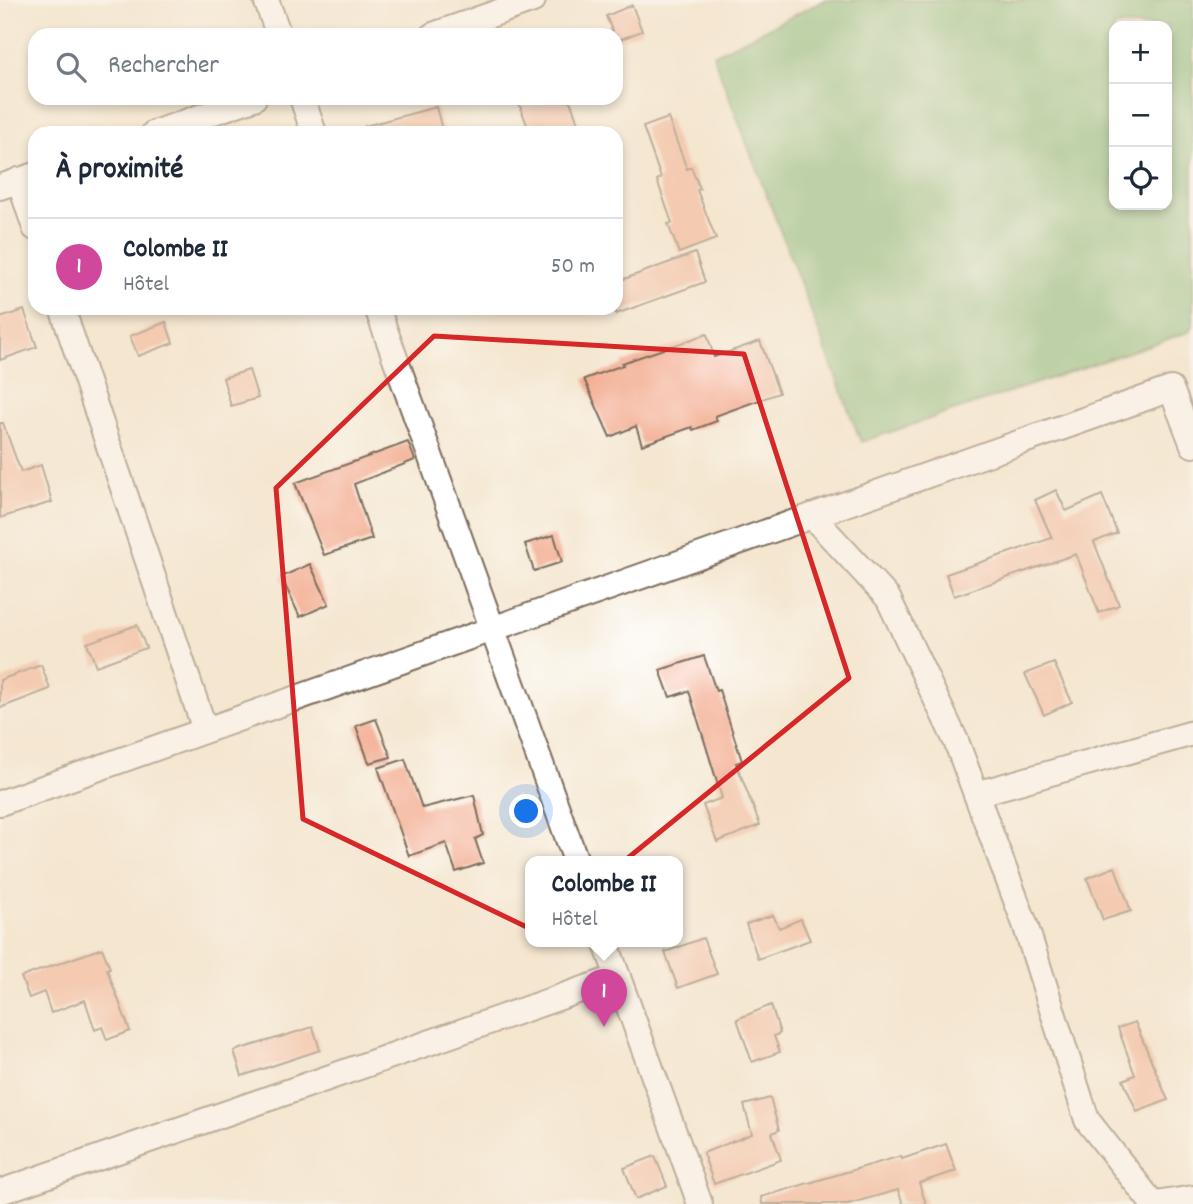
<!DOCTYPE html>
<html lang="fr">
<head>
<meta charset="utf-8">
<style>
  :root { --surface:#fff; --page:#f2f2f3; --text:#1f2937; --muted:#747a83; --line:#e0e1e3; --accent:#c8321e }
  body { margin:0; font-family:Dekko,sans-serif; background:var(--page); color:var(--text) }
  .controls { position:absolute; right:21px; top:21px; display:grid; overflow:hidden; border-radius:14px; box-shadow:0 4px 10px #0003 }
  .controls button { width:63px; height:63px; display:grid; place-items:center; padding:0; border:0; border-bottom:2px solid var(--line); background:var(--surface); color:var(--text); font:35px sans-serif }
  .you { position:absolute; left:527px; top:812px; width:24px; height:24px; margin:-18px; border:5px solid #fff; border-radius:50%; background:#1a73e8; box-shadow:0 0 0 10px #1a73e833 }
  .badge { display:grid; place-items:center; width:46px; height:46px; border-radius:50%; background:var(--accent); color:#fff; font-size:23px; font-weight:700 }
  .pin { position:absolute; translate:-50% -58px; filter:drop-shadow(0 2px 4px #0008) }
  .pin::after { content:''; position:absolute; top:37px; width:24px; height:21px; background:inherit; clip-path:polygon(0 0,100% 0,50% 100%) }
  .popup { position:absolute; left:525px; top:856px; width:158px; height:91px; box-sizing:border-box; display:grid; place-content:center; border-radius:14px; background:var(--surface); filter:drop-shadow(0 2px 5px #0005); font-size:23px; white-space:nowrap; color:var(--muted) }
  .popup b { font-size:26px; color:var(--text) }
  .popup::after { content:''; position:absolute; left:50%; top:100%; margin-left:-14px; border:14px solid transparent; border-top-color:var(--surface) }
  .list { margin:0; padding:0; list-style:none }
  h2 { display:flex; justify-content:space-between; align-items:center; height:91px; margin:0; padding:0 28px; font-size:30px }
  h2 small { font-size:23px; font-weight:400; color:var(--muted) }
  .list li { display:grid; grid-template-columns:46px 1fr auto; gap:21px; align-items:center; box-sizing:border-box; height:98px; padding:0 28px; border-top:2px solid var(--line) }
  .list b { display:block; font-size:26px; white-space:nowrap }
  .list p { margin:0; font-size:23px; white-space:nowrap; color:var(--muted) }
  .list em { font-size:23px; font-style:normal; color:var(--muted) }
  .icon { flex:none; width:38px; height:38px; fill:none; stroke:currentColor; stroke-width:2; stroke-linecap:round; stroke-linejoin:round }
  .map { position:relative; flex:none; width:1193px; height:1204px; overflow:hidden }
  .search { position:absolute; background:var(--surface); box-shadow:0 4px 10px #0003; left:28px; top:28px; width:595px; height:77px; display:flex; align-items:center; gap:18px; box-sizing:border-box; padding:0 24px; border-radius:21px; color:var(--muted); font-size:26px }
  .panel { position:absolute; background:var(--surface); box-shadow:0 4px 10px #0003; left:28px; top:126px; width:595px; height:189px; border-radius:21px }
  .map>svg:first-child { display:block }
  .forest { fill:#7cb775; stroke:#5c704a; stroke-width:2; fill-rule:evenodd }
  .building { fill:#f3a88a }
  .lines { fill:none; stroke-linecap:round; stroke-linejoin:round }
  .minor-casing { stroke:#7c6c5c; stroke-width:28 }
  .minor { stroke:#fff; stroke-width:24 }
  .marked { fill:none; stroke:#d62828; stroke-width:5; stroke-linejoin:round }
</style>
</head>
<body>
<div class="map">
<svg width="1193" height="1204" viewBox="0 0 1193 1204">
  <rect width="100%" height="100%" fill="#fff"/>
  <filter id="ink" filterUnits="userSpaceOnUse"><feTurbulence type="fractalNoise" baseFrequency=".0143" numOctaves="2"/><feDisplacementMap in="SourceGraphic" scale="14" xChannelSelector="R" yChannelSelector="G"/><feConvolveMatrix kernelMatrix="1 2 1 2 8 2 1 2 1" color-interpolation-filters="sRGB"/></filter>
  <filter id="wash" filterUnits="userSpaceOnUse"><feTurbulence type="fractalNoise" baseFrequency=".00686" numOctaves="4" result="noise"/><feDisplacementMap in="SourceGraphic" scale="28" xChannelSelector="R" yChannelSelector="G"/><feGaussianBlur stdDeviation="1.57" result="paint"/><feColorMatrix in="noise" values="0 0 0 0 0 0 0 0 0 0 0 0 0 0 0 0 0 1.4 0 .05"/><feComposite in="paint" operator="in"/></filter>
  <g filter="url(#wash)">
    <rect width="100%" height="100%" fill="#f4e6cf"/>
    <path class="forest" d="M 825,0 L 1193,0 L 1193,326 L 1189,332 L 861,442 L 713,55 ZM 1114,26 L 1167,26 L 1167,205 L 1114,205 Z"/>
    <g id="blocks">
      <g class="building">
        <path d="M 632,5 L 642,31 L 616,41 L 616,35 L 614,35 L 606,16 Z"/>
        <path d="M 517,98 L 569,98 L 582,133 L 530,133 Z"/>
        <path d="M 436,107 L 443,133 L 366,133 L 365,126 Z"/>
        <path d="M 668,118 L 687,169 L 691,167 L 700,189 L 697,190 L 716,239 L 679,253 L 668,224 L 672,223 L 657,180 L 661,178 L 643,127 Z"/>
        <path d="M 695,253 L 705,282 L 616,314 L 616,282 Z"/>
        <path d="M 24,310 L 37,347 L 0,360 L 0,318 Z"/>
        <path d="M 166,322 L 173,343 L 138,356 L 130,336 Z"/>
        <path d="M 707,334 L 714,357 L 760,341 L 779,393 L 715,416 L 717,421 L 693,430 L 692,427 L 642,445 L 636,426 L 610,437 L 584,379 L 623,365 L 622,363 Z"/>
        <path d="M 249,370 L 258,398 L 231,406 L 223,378 Z"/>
        <path d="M 0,423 L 3,423 L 21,472 L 41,465 L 52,502 L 0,518 Z"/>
        <path d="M 408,442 L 415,460 L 354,484 L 372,539 L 324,555 L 295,483 Z"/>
        <path d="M 1056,490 L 1066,511 L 1102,495 L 1117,533 L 1094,542 L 1119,605 L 1099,613 L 1076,554 L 954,596 L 946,574 L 1052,538 L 1035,500 Z"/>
        <path d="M 554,535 L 562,562 L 534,571 L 525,544 Z"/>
        <path d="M 310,564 L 329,604 L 300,617 L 281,577 Z"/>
        <path d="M 137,625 L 146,648 L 96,666 L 87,643 Z"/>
        <path d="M 704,656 L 716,691 L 719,690 L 742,761 L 736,763 L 760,825 L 717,842 L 703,805 L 722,798 L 689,691 L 670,697 L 660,670 Z"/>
        <path d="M 1054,663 L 1072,702 L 1044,715 L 1025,674 Z"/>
        <path d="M 41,665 L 50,689 L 0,708 L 0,680 Z"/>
        <path d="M 376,719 L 391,757 L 369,763 L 356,726 Z"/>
        <path d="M 405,759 L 422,808 L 474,795 L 483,835 L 475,839 L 483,863 L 456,872 L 446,843 L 409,856 L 378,768 Z"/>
        <path d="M 1115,867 L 1131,911 L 1103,920 L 1087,878 Z"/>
        <path d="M 773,915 L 779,928 L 801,919 L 810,940 L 758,959 L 746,924 Z"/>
        <path d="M 703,938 L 717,974 L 678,988 L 665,952 Z"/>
        <path d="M 102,948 L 110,968 L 107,969 L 130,1031 L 107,1040 L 102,1027 L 95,1030 L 85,1000 L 51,1013 L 44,992 L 29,998 L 21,977 Z"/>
        <path d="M 771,1005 L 780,1033 L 774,1036 L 780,1052 L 752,1062 L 737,1019 Z"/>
        <path d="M 1135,1022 L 1168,1100 L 1137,1112 L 1123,1080 L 1135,1075 L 1118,1028 Z"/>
        <path d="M 313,1027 L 320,1050 L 242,1076 L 234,1051 Z"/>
        <path d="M 770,1098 L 779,1130 L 772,1133 L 781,1160 L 714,1184 L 703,1153 L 752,1134 L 744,1105 Z"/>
        <path d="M 946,1144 L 956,1171 L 919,1183 L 926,1204 L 903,1204 L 898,1190 L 848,1204 L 762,1204 L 761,1197 L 901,1156 L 902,1159 Z"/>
        <path d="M 655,1156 L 667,1186 L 636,1199 L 624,1168 Z"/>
      </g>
    </g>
  </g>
  <g filter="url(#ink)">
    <use href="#blocks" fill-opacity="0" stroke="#7c6c5c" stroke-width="2"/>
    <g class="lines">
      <g class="minor-casing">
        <g id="minor">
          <path d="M 266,0 L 279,35"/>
          <path d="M 433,35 L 533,0"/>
          <path d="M 302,98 L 314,133"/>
          <path d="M 154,133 L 254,98"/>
          <path d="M 19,180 L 35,228"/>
          <path d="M 0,187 L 35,175"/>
          <path d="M 62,308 L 205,730"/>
          <path d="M 377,308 L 576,861"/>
          <path d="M 812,516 L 888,598 L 956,741 L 1025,924 L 1087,1120 L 1153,1204"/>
          <path d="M 976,794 L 1193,733"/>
          <path d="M 0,803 L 1171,389 L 1193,445"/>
          <path d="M 605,941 L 700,1204"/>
          <path d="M 0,1192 L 618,977"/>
          <path d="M 1156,1204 L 1193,1198"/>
        </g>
      </g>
      <use href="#minor" class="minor"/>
    </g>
  </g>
  <path d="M0 0H1193V1204H0ZM 434,336 L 744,354 L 849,678 L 537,932 L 303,819 L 276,488 Z" fill="#f4e6cf" fill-opacity=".55" fill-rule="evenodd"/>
  <path class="marked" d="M 434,336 L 744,354 L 849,678 L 537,932 L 303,819 L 276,488 Z"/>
</svg>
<div class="controls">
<button>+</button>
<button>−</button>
<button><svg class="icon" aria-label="locate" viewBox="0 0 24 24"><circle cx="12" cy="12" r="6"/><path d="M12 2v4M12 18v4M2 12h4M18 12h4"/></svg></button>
</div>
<div class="you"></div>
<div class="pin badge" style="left:604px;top:1027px;background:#d1479c">1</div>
<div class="popup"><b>Colombe II</b>Hôtel</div>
<div class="search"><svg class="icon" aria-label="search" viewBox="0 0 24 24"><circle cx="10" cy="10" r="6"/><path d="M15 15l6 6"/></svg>Rechercher</div>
<section class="panel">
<h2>À proximité<small></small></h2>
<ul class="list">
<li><span class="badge" style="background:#d1479c">1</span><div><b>Colombe II</b><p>Hôtel</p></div><em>50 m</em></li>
</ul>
</section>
</div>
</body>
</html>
